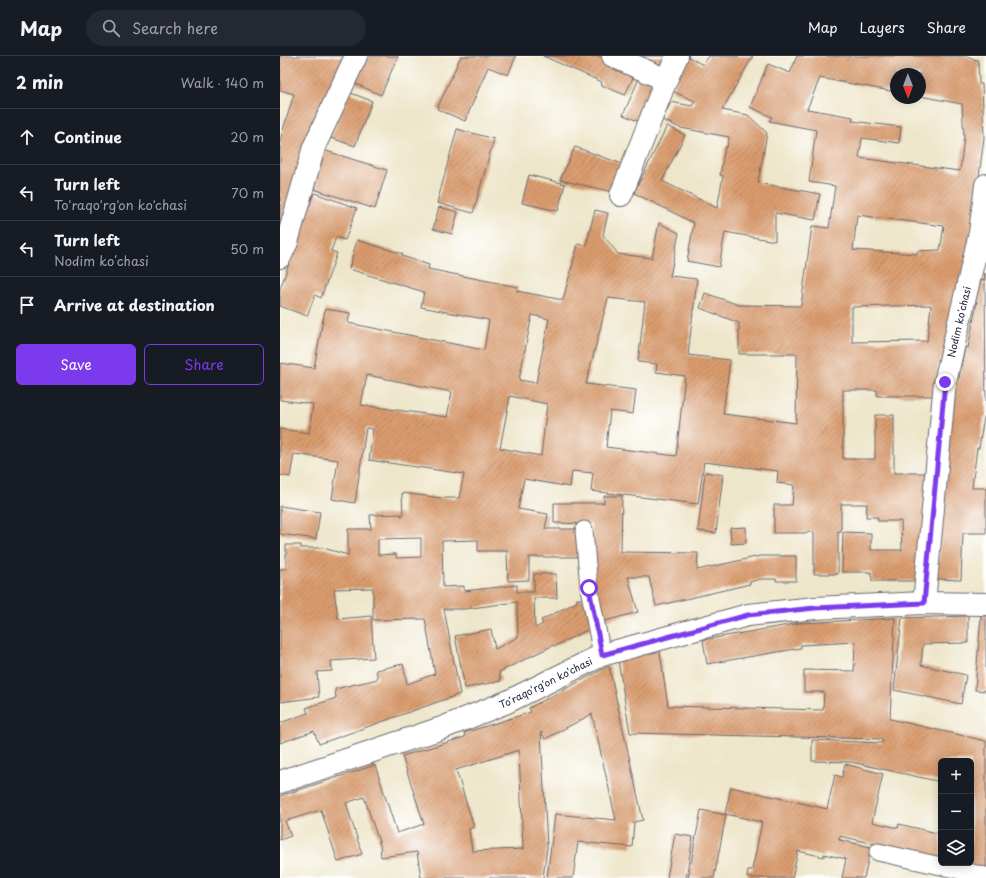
<!DOCTYPE html>
<html lang="en">
<head>
<meta charset="utf-8">
<style>
  :root { --surface:#171b24; --page:#242831; --text:#f1f3f6; --muted:#9ea1a6; --line:#363941; --accent:#7c3aed }
  body { margin:0; font-family:"Playpen Sans",sans-serif; background:var(--page); color:var(--text) }
  .controls { position:absolute; right:12px; bottom:12px; display:grid; overflow:hidden; border-radius:6px; box-shadow:0 2px 10px #0003 }
  .controls button { width:36px; height:36px; display:grid; place-items:center; padding:0; border:0; border-bottom:1px solid var(--line); background:var(--surface); color:var(--text); font:20px sans-serif }
  .compass { position:absolute; left:610px; top:12px; width:36px; height:36px; border-radius:50%; background:var(--surface); box-shadow:0 2px 10px #0003; rotate:179deg }
  .stop { position:absolute; width:12px; height:12px; margin:-9px; border:3px solid #7c3aed; border-radius:50%; background:#fff }
  .stop.end { background:#7c3aed; border-color:#fff; box-shadow:0 1px 4px #0008 }
  .list { margin:0; padding:0; list-style:none }
  h2 { display:flex; justify-content:space-between; align-items:center; height:52px; margin:0; padding:0 16px; font-size:17px }
  h2 small { font-size:13px; font-weight:400; color:var(--muted) }
  .list li { display:grid; grid-template-columns:26px 1fr auto; gap:12px; align-items:center; box-sizing:border-box; height:56px; padding:0 16px; border-top:1px solid var(--line) }
  .list b { display:block; font-size:15px; white-space:nowrap }
  .list p { margin:0; font-size:13px; white-space:nowrap; color:var(--muted) }
  .list em { font-size:13px; font-style:normal; color:var(--muted) }
  .actions { display:flex; gap:8px; padding:12px 16px }
  .actions a { flex:1; padding:9px 0; border:1px solid var(--accent); border-radius:6px; text-align:center; font-size:14px; color:var(--accent) }
  .actions .main { background:var(--accent); color:#fff }
  .icon { flex:none; width:22px; height:22px; fill:none; stroke:currentColor; stroke-width:2; stroke-linecap:round; stroke-linejoin:round }
  .map { position:relative; flex:none; width:706px; height:822px; overflow:hidden }
  header { display:flex; align-items:center; gap:24px; box-sizing:border-box; height:56px; padding:0 20px; background:var(--surface); border-bottom:1px solid var(--line) }
  header strong { font-size:19px }
  nav { display:flex; gap:22px; margin-inline-start:auto; font-size:14px }
  .search { width:280px; height:36px; background:var(--page); display:flex; align-items:center; gap:10px; box-sizing:border-box; padding:0 14px; border-radius:22px; color:var(--muted); font-size:15px }
  main { display:flex }
  aside { flex:1; background:var(--surface) }
  .map>svg:first-child { display:block }
  .building { fill:url(#building-hatch); fill-rule:evenodd }
  .lines { fill:none; stroke-linecap:round; stroke-linejoin:round }
  .lane-casing { stroke:#69676d; stroke-width:19 }
  .street-casing { stroke:#69676d; stroke-width:24 }
  .secondary-casing { stroke:#69676d; stroke-width:24 }
  .lane { stroke:#fff; stroke-width:17 }
  .street { stroke:#fff; stroke-width:22 }
  .secondary { stroke:#fff; stroke-width:22 }
  .route { stroke:#7c3aed; stroke-width:5 }
  .labels { text-anchor:middle; stroke-width:4; stroke-linejoin:round; paint-order:stroke }
  .street-label { font-size:10px; fill:#22223b; stroke:#fff }
</style>
</head>
<body>
<header>
<strong>Map</strong>
<div class="search"><svg class="icon" aria-label="search" viewBox="0 0 24 24"><circle cx="10" cy="10" r="6"/><path d="M15 15l6 6"/></svg>Search here</div>
<nav><a>Map</a><a>Layers</a><a>Share</a></nav>
</header>
<main>
<aside>
<h2>2 min<small>Walk · 140 m</small></h2>
<ul class="list">
<li><svg class="icon" aria-label="ahead" viewBox="0 0 24 24"><path d="M12 20V5M6 11l6-6 6 6"/></svg><div><b>Continue</b></div><em>20 m</em></li>
<li><svg class="icon" aria-label="left" viewBox="0 0 24 24"><path d="M17 20v-9H6M10 6l-5 5 5 5"/></svg><div><b>Turn left</b><p>To'raqo'rg'on ko'chasi</p></div><em>70 m</em></li>
<li><svg class="icon" aria-label="left" viewBox="0 0 24 24"><path d="M17 20v-9H6M10 6l-5 5 5 5"/></svg><div><b>Turn left</b><p>Nodim koʻchasi</p></div><em>50 m</em></li>
<li><svg class="icon" aria-label="arrive" viewBox="0 0 24 24"><path d="M6 21V4h12l-3 4 3 4H6"/></svg><div><b>Arrive at destination</b></div></li>
</ul>
<div class="actions"><a class="main">Save</a><a>Share</a></div>
</aside>
<div class="map">
<svg width="706" height="822" viewBox="0 0 706 822">
  <defs>
    <pattern id="building-hatch" width="6" height="6" patternUnits="userSpaceOnUse"><rect width="6" height="6" fill="#da9c6e"/><path d="M-1 1l2-2M0 6l6-6M5 7l2-2" fill="none" stroke="#b07f5c"/></pattern>
  </defs>
  <rect width="100%" height="100%" fill="#fff"/>
  <filter id="ink" filterUnits="userSpaceOnUse"><feTurbulence type="fractalNoise" baseFrequency=".025" numOctaves="2"/><feDisplacementMap in="SourceGraphic" scale="8" xChannelSelector="R" yChannelSelector="G"/><feConvolveMatrix kernelMatrix="1 2 1 2 8 2 1 2 1" color-interpolation-filters="sRGB"/></filter>
  <filter id="wash" filterUnits="userSpaceOnUse"><feTurbulence type="fractalNoise" baseFrequency=".012" numOctaves="4" result="noise"/><feDisplacementMap in="SourceGraphic" scale="16" xChannelSelector="R" yChannelSelector="G"/><feGaussianBlur stdDeviation="0.9" result="paint"/><feColorMatrix in="noise" values="0 0 0 0 0 0 0 0 0 0 0 0 0 0 0 0 0 1.4 0 .05"/><feComposite in="paint" operator="in"/></filter>
  <g filter="url(#wash)">
    <rect width="100%" height="100%" fill="#eee6ca"/>
    <g id="blocks">
      <g class="building">
        <path d="M 0,0 L 68,0 L 0,187 L 0,84 L 14,38 L 0,34 Z"/>
        <path d="M 88,0 L 118,0 L 101,39 L 76,28 Z"/>
        <path d="M 181,0 L 236,0 L 228,19 L 208,11 L 185,65 L 157,53 Z"/>
        <path d="M 263,0 L 327,0 L 357,13 L 345,39 L 321,29 L 322,26 Z"/>
        <path d="M 350,0 L 390,0 L 382,15 Z"/>
        <path d="M 407,0 L 423,9 L 429,0 L 473,0 L 442,54 L 468,59 L 487,77 L 478,127 L 540,138 L 535,164 L 495,157 L 495,185 L 445,176 L 439,211 L 407,205 L 414,167 L 354,137 L 387,70 L 405,79 L 382,125 L 437,152 L 443,120 L 440,119 L 445,91 L 447,91 L 449,81 L 401,72 L 382,64 L 391,46 L 412,50 L 415,45 L 392,35 Z"/>
        <path d="M 517,0 L 688,0 L 689,2 L 698,4 L 699,28 L 702,28 L 704,82 L 691,180 L 665,309 L 658,308 L 657,340 L 597,340 L 597,334 L 563,334 L 563,403 L 595,403 L 595,359 L 614,359 L 614,417 L 654,417 L 642,525 L 592,525 L 591,516 L 562,516 L 563,476 L 591,477 L 591,494 L 622,494 L 621,465 L 598,465 L 598,461 L 586,461 L 587,448 L 561,448 L 561,476 L 558,475 L 558,518 L 534,518 L 534,476 L 528,475 L 528,477 L 494,477 L 494,449 L 512,449 L 514,429 L 497,427 L 498,415 L 424,406 L 418,448 L 311,435 L 313,417 L 292,415 L 290,431 L 244,423 L 238,453 L 268,458 L 265,473 L 301,473 L 302,501 L 249,501 L 249,524 L 228,525 L 227,495 L 198,495 L 198,484 L 162,485 L 163,531 L 184,530 L 184,535 L 237,529 L 237,536 L 254,536 L 254,518 L 276,518 L 277,542 L 254,542 L 255,572 L 263,568 L 261,564 L 297,546 L 297,543 L 311,543 L 311,572 L 275,590 L 274,589 L 219,616 L 221,625 L 185,632 L 175,580 L 211,573 L 215,593 L 238,581 L 237,546 L 184,553 L 164,553 L 180,638 L 39,688 L 34,675 L 0,687 L 0,667 L 28,657 L 26,652 L 56,642 L 55,633 L 98,623 L 96,614 L 123,608 L 127,628 L 155,618 L 145,563 L 93,564 L 93,532 L 54,533 L 58,563 L 91,560 L 94,602 L 51,605 L 52,615 L 37,616 L 39,641 L 0,646 L 0,513 L 6,513 L 6,489 L 21,489 L 21,492 L 43,492 L 68,499 L 68,473 L 91,473 L 90,459 L 121,458 L 121,460 L 123,460 L 122,437 L 161,442 L 179,442 L 184,418 L 89,404 L 93,373 L 86,372 L 75,447 L 52,443 L 58,404 L 14,398 L 10,421 L 0,419 L 0,373 L 29,377 L 33,348 L 0,344 L 0,307 L 34,312 L 45,253 L 70,257 L 68,267 L 204,294 L 209,264 L 141,251 L 144,236 L 69,213 L 77,184 L 123,198 L 122,200 L 149,209 L 148,213 L 238,231 L 237,235 L 283,244 L 298,188 L 306,190 L 315,154 L 328,157 L 323,179 L 338,198 L 372,202 L 379,167 L 399,177 L 390,220 L 417,223 L 408,299 L 450,304 L 443,358 L 516,367 L 517,298 L 459,298 L 459,267 L 420,252 L 425,237 L 459,249 L 521,250 L 532,170 L 549,172 L 555,130 L 529,126 L 536,74 L 489,65 L 492,61 L 470,51 L 488,8 L 510,17 ZM 616,18 L 640,18 L 640,40 L 682,48 L 684,82 L 680,115 L 579,102 L 582,82 L 619,87 L 621,71 L 572,65 L 573,61 L 527,53 L 540,22 L 616,36 ZM 577,159 L 664,170 L 660,194 L 637,195 L 638,198 L 573,194 ZM 328,242 L 365,246 L 358,306 L 377,308 L 376,316 L 405,320 L 396,400 L 326,391 L 330,355 L 353,358 L 356,334 L 306,328 ZM 651,249 L 647,285 L 572,286 L 572,251 ZM 252,259 L 269,263 L 256,327 L 239,324 ZM 87,319 L 172,336 L 167,361 L 81,349 ZM 230,340 L 267,348 L 261,400 L 220,392 ZM 141,482 L 141,501 L 116,502 L 116,498 L 98,499 L 98,483 Z"/>
        <path d="M 361,18 L 380,27 L 363,67 L 343,59 Z"/>
        <path d="M 68,36 L 92,45 L 75,90 L 51,82 Z"/>
        <path d="M 177,73 L 214,83 L 193,157 L 157,147 Z"/>
        <path d="M 295,91 L 348,110 L 334,136 L 280,124 Z"/>
        <path d="M 43,94 L 107,114 L 95,153 L 31,132 Z"/>
        <path d="M 249,119 L 285,128 L 278,155 L 242,147 Z"/>
        <path d="M 34,137 L 77,152 L 65,184 L 56,181 L 51,195 L 57,197 L 41,242 L 35,239 L 27,260 L 0,250 L 0,233 Z"/>
        <path d="M 159,151 L 178,156 L 172,178 L 153,173 Z"/>
        <path d="M 705,217 L 706,361 L 704,361 L 699,392 L 697,392 L 692,432 L 706,432 L 706,477 L 683,477 L 681,524 L 657,523 L 674,321 L 679,322 L 685,291 L 688,292 L 697,246 L 693,245 L 698,223 L 704,224 Z"/>
        <path d="M 425,416 L 443,419 L 436,477 L 418,475 Z"/>
        <path d="M 324,440 L 342,440 L 341,496 L 418,497 L 417,514 L 480,500 L 516,500 L 516,525 L 496,525 L 496,523 L 481,523 L 469,526 L 470,528 L 376,550 L 369,521 L 348,521 L 358,556 L 325,565 L 312,520 L 315,520 L 311,468 L 274,467 L 274,447 L 324,447 Z"/>
        <path d="M 0,450 L 40,456 L 36,483 L 0,478 Z"/>
        <path d="M 466,471 L 466,487 L 451,488 L 450,472 Z"/>
        <path d="M 688,560 L 688,587 L 643,588 L 641,609 L 686,619 L 681,648 L 614,634 L 622,562 Z"/>
        <path d="M 701,560 L 706,560 L 706,635 L 695,634 Z"/>
        <path d="M 615,562 L 610,663 L 706,685 L 706,814 L 679,807 L 691,807 L 691,705 L 661,705 L 661,726 L 571,706 L 532,705 L 532,684 L 602,687 L 602,683 L 350,677 L 338,604 L 379,590 L 388,650 L 543,654 L 544,636 L 524,636 L 524,614 L 574,615 L 575,586 L 521,589 L 521,592 L 427,608 L 423,584 L 520,567 Z"/>
        <path d="M 329,610 L 363,764 L 354,766 L 352,791 L 298,786 L 293,822 L 267,822 L 275,758 L 336,764 L 312,658 L 265,683 L 261,676 L 267,791 L 263,822 L 141,822 L 137,796 L 101,801 L 100,789 L 84,741 L 66,747 L 82,798 L 58,806 L 41,754 L 5,765 L 11,780 L 0,784 L 0,740 L 95,709 L 117,777 L 144,768 L 122,700 L 185,681 L 184,677 L 251,656 L 249,652 ZM 239,694 L 243,793 L 192,795 L 189,773 L 194,771 L 176,714 Z"/>
        <path d="M 565,708 L 603,718 L 592,766 L 618,772 L 619,768 L 661,778 L 661,803 L 560,780 L 559,784 L 591,791 L 584,822 L 562,822 L 566,803 L 544,798 L 544,801 L 518,795 L 512,822 L 467,822 L 468,814 L 472,814 L 482,766 L 445,758 L 451,731 L 547,753 L 555,719 L 562,721 Z"/>
        <path d="M 421,754 L 446,759 L 434,822 L 408,822 Z"/>
        <path d="M 395,778 L 413,781 L 406,822 L 387,822 Z"/>
      </g>
    </g>
  </g>
  <g filter="url(#ink)">
    <use href="#blocks" fill-opacity="0" stroke="#69676d" stroke-width="1"/>
    <g class="lines">
      <g class="lane-casing">
        <g id="lane">
          <path d="M 304,474 L 309,532 L 322,599"/>
          <path d="M 598,796 L 706,820"/>
        </g>
      </g>
      <g class="street-casing">
        <g id="street">
          <path d="M 333,0 L 386,24"/>
          <path d="M 341,139 L 386,24 L 397,0"/>
          <path d="M 0,201 L 7,186 L 34,91 L 76,0"/>
          <path d="M 644,547 L 665,326 L 700,177 L 706,129"/>
        </g>
      </g>
      <g class="secondary-casing">
        <g id="secondary">
          <path id="s1" d="M 0,726 L 162,672 L 227,646 L 322,599 L 468,559 L 535,552 L 644,547 L 706,548"/>
        </g>
      </g>
      <use href="#lane" class="lane"/>
      <use href="#street" class="street"/>
      <use href="#secondary" class="secondary"/>
    </g>
  </g>
  <g class="lines" filter="url(#ink)">
    <path class="route" d="M 309,532 L 322,599 L 468,559 L 535,552 L 644,547 L 665,326"/>
  </g>
  <g class="labels">
    <g class="street-label">
      <text transform="translate(679 266) rotate(-77)" y="4">Nodim koʻchasi</text>
      <text dy="4" stroke="none"><textPath href="#s1" startOffset="284">To'raqo'rg'on ko'chasi</textPath></text>
    </g>
  </g>
</svg>
<div class="controls">
<button>+</button>
<button>−</button>
<button><svg class="icon" aria-label="layers" viewBox="0 0 24 24"><path d="M12 4l9 5-9 5-9-5zM3 14l9 5 9-5"/></svg></button>
</div>
<svg class="compass" viewBox="-18 -18 36 36"><path d="M0-13l5 13h-10z" fill="#e53935"/><path d="M0 13l5-13h-10z" fill="#9ea1a6"/></svg>
<div class="stop" style="left:309px;top:532px"></div>
<div class="stop end" style="left:665px;top:326px"></div>
</div>
</main>
</body>
</html>
